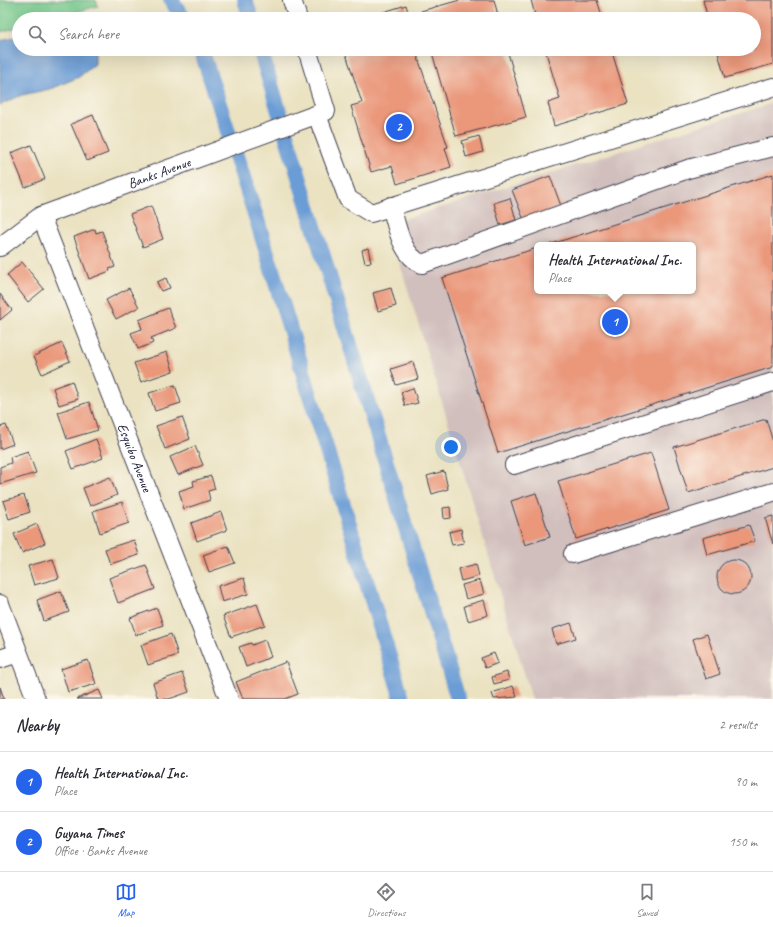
<!DOCTYPE html>
<html lang="en">
<head>
<meta charset="utf-8">
<style>
  :root { --surface:#fff; --page:#f2f2f3; --text:#2b2b33; --muted:#7c7c81; --line:#e1e1e2; --accent:#2563eb }
  body { margin:0; font-family:Caveat,sans-serif; background:var(--page); color:var(--text) }
  .you { position:absolute; left:451px; top:447px; width:14px; height:14px; margin:-10px; border:3px solid #fff; border-radius:50%; background:#1a73e8; box-shadow:0 0 0 6px #1a73e833 }
  .badge { display:grid; place-items:center; width:26px; height:26px; border-radius:50%; background:var(--accent); color:#fff; font-size:13px; font-weight:700 }
  .pin { position:absolute; translate:-50% -50%; border:2px solid #fff; box-shadow:0 1px 4px #0006 }
  .popup { position:absolute; left:534px; top:242px; width:162px; height:52px; box-sizing:border-box; display:grid; place-content:center; border-radius:6px; background:var(--surface); filter:drop-shadow(0 1px 3px #0005); font-size:13px; white-space:nowrap; color:var(--muted) }
  .popup b { font-size:15px; color:var(--text) }
  .popup::after { content:''; position:absolute; left:50%; top:100%; margin-left:-8px; border:8px solid transparent; border-top-color:var(--surface) }
  .list { margin:0; padding:0; list-style:none }
  h2 { display:flex; justify-content:space-between; align-items:center; height:52px; margin:0; padding:0 16px; font-size:17px }
  h2 small { font-size:13px; font-weight:400; color:var(--muted) }
  .list li { display:grid; grid-template-columns:26px 1fr auto; gap:12px; align-items:center; box-sizing:border-box; height:60px; padding:0 16px; border-top:1px solid var(--line) }
  .list b { display:block; font-size:15px; white-space:nowrap }
  .list p { margin:0; font-size:13px; white-space:nowrap; color:var(--muted) }
  .list em { font-size:13px; font-style:normal; color:var(--muted) }
  .icon { flex:none; width:22px; height:22px; fill:none; stroke:currentColor; stroke-width:2; stroke-linecap:round; stroke-linejoin:round }
  .map { position:relative; flex:none; width:773px; height:699px; overflow:hidden }
  .search { position:absolute; background:var(--surface); box-shadow:0 4px 16px #0002; left:12px; right:12px; top:12px; height:44px; display:flex; align-items:center; gap:10px; box-sizing:border-box; padding:0 14px; border-radius:22px; color:var(--muted); font-size:15px }
  .sheet { height:172px; background:var(--surface) }
  nav { display:flex; justify-content:space-around; align-items:center; box-sizing:border-box; height:56px; border-top:1px solid var(--line); background:var(--surface); font-size:11px; color:var(--muted) }
  nav a { display:grid; justify-items:center; gap:2px }
  nav .on { color:var(--accent) }
  .map>svg:first-child { display:block }
  .industrial { fill:#d1bfbd; fill-rule:evenodd }
  .green { fill:#74c88c; stroke:#4b7564 }
  .water { fill:#6a9cd5; stroke:#465f88 }
  .lines { fill:none; stroke-linecap:round; stroke-linejoin:round }
  .canal { stroke:#6a9cd5; stroke-width:16 }
  .building { fill:#ea977a }
  .minor-casing { stroke:#403f4f; stroke-width:20 }
  .minor { stroke:#fff; stroke-width:18 }
  .labels { text-anchor:middle; stroke-width:4; stroke-linejoin:round; paint-order:stroke }
  .street-label { font-size:14px; fill:#22223b; stroke:#fbf7ec }
</style>
</head>
<body>
<div class="map">
<svg width="773" height="699" viewBox="0 0 773 699">
  <rect width="100%" height="100%" fill="#fbf7ec"/>
  <filter id="ink" filterUnits="userSpaceOnUse"><feTurbulence type="fractalNoise" baseFrequency=".025" numOctaves="2"/><feDisplacementMap in="SourceGraphic" scale="8" xChannelSelector="R" yChannelSelector="G"/><feConvolveMatrix kernelMatrix="1 2 1 2 8 2 1 2 1" color-interpolation-filters="sRGB"/></filter>
  <filter id="wash" filterUnits="userSpaceOnUse"><feTurbulence type="fractalNoise" baseFrequency=".012" numOctaves="4" result="noise"/><feDisplacementMap in="SourceGraphic" scale="16" xChannelSelector="R" yChannelSelector="G"/><feGaussianBlur stdDeviation="0.9" result="paint"/><feColorMatrix in="noise" values="0 0 0 0 0 0 0 0 0 0 0 0 0 0 0 0 0 1.4 0 .05"/><feComposite in="paint" operator="in"/></filter>
  <g filter="url(#wash)">
    <rect width="100%" height="100%" fill="#eae2c1"/>
    <path class="industrial" d="M 773,103 L 773,699 L 532,699 L 388,224 ZM 537,245 L 693,245 L 693,291 L 537,291 Z"/>
    <path class="green" d="M 0,0 L 96,0 L 98,6 L 49,19 L 19,19 L 19,27 L 0,32 Z"/>
    <path class="water" d="M 19,36 L 19,49 L 95,49 L 95,64 L 79,77 L 50,89 L 22,95 L 0,105 L 0,40 Z"/>
    <g class="lines">
      <g class="canal">
        <path d="M 171,0 L 184,19"/>
        <path d="M 245,0 L 251,19"/>
        <path d="M 201,49 L 257,220 L 402,699"/>
        <path d="M 260,49 L 458,699"/>
      </g>
    </g>
    <g id="blocks">
      <g class="building">
        <path d="M 460,0 L 494,0 L 499,19 L 423,19 L 421,11 Z"/>
        <path d="M 531,0 L 597,0 L 603,19 L 536,19 Z"/>
        <path d="M 703,0 L 773,0 L 773,64 L 725,78 L 717,49 L 754,49 L 754,19 L 708,19 Z"/>
        <path d="M 406,5 L 410,19 L 361,19 Z"/>
        <path d="M 340,49 L 415,49 L 448,147 L 445,148 L 451,167 L 397,184 L 392,166 L 371,172 L 351,106 L 362,103 L 345,51 L 341,52 Z"/>
        <path d="M 431,49 L 507,49 L 526,117 L 456,136 Z"/>
        <path d="M 545,49 L 611,49 L 628,104 L 554,126 L 548,103 L 560,99 Z"/>
        <path d="M 93,115 L 108,153 L 87,161 L 71,124 Z"/>
        <path d="M 479,136 L 483,152 L 466,157 L 462,141 Z"/>
        <path d="M 31,145 L 45,179 L 25,187 L 11,153 Z"/>
        <path d="M 773,174 L 773,367 L 498,453 L 442,278 L 537,248 L 537,291 L 693,291 L 693,245 L 548,245 Z"/>
        <path d="M 550,176 L 561,206 L 524,220 L 512,190 Z"/>
        <path d="M 510,198 L 516,220 L 500,225 L 494,203 Z"/>
        <path d="M 151,206 L 163,239 L 143,247 L 130,214 Z"/>
        <path d="M 95,229 L 96,233 L 102,231 L 115,267 L 109,269 L 110,271 L 89,279 L 74,237 Z"/>
        <path d="M 368,248 L 371,262 L 365,263 L 362,250 Z"/>
        <path d="M 22,262 L 44,289 L 28,302 L 7,275 Z"/>
        <path d="M 166,278 L 170,288 L 161,291 L 157,282 Z"/>
        <path d="M 129,288 L 139,307 L 116,319 L 106,300 Z"/>
        <path d="M 391,288 L 396,306 L 378,311 L 373,293 Z"/>
        <path d="M 0,294 L 12,310 L 0,320 Z"/>
        <path d="M 168,308 L 176,328 L 151,338 L 153,343 L 138,349 L 131,333 L 142,329 L 139,320 Z"/>
        <path d="M 62,343 L 70,361 L 42,374 L 34,356 Z"/>
        <path d="M 167,352 L 173,371 L 141,382 L 134,363 Z"/>
        <path d="M 413,362 L 418,379 L 396,385 L 391,369 Z"/>
        <path d="M 72,381 L 78,399 L 59,405 L 53,388 Z"/>
        <path d="M 175,385 L 181,403 L 155,411 L 149,393 Z"/>
        <path d="M 413,388 L 418,403 L 405,406 L 401,392 Z"/>
        <path d="M 89,402 L 98,430 L 67,439 L 58,412 Z"/>
        <path d="M 182,417 L 190,439 L 165,449 L 156,426 Z"/>
        <path d="M 766,419 L 773,442 L 773,467 L 688,493 L 674,447 Z"/>
        <path d="M 6,425 L 13,444 L 0,449 L 0,427 Z"/>
        <path d="M 96,439 L 103,458 L 73,469 L 66,451 Z"/>
        <path d="M 195,446 L 203,465 L 178,475 L 170,457 Z"/>
        <path d="M 28,451 L 36,473 L 0,484 L 0,467 L 11,463 L 10,457 Z"/>
        <path d="M 651,453 L 669,510 L 576,539 L 558,481 Z"/>
        <path d="M 444,471 L 448,489 L 432,494 L 427,476 Z"/>
        <path d="M 211,476 L 215,489 L 208,491 L 210,500 L 184,509 L 179,491 L 194,486 L 193,481 Z"/>
        <path d="M 110,477 L 117,495 L 90,506 L 83,488 Z"/>
        <path d="M 536,493 L 550,537 L 525,545 L 511,501 Z"/>
        <path d="M 24,495 L 30,512 L 9,519 L 3,501 Z"/>
        <path d="M 122,502 L 129,523 L 100,533 L 93,511 Z"/>
        <path d="M 450,507 L 451,518 L 444,519 L 443,508 Z"/>
        <path d="M 221,512 L 227,530 L 197,541 L 191,523 Z"/>
        <path d="M 773,516 L 773,544 L 765,518 Z"/>
        <path d="M 37,524 L 45,543 L 22,553 L 14,534 Z"/>
        <path d="M 749,525 L 755,541 L 707,555 L 703,538 Z"/>
        <path d="M 461,529 L 464,543 L 452,545 L 449,532 Z"/>
        <path d="M 134,540 L 139,555 L 110,564 L 105,549 Z"/>
        <path d="M 228,546 L 235,563 L 209,572 L 203,555 Z"/>
        <path d="M 53,559 L 59,578 L 34,585 L 28,566 Z"/>
        <circle cx="734" cy="577" r="17"/>
        <path d="M 476,564 L 479,576 L 461,581 L 458,569 Z"/>
        <path d="M 146,565 L 155,589 L 118,603 L 109,578 Z"/>
        <path d="M 244,578 L 248,594 L 222,602 L 218,586 Z"/>
        <path d="M 480,580 L 484,594 L 466,599 L 462,585 Z"/>
        <path d="M 61,591 L 69,612 L 44,621 L 37,600 Z"/>
        <path d="M 484,600 L 488,615 L 468,621 L 464,606 Z"/>
        <path d="M 257,604 L 265,625 L 231,637 L 223,616 Z"/>
        <path d="M 157,608 L 163,625 L 136,635 L 130,618 Z"/>
        <path d="M 571,623 L 576,638 L 556,644 L 552,629 Z"/>
        <path d="M 171,634 L 178,655 L 148,665 L 141,645 Z"/>
        <path d="M 707,634 L 720,674 L 706,679 L 693,639 Z"/>
        <path d="M 265,640 L 271,657 L 246,667 L 239,647 L 251,643 L 252,645 Z"/>
        <path d="M 494,653 L 498,663 L 485,668 L 481,658 Z"/>
        <path d="M 88,660 L 96,684 L 68,692 L 61,669 Z"/>
        <path d="M 286,662 L 298,694 L 285,699 L 243,699 L 236,682 Z"/>
        <path d="M 507,672 L 509,680 L 494,684 L 492,677 Z"/>
        <path d="M 182,673 L 189,692 L 169,699 L 158,699 L 153,683 Z"/>
        <path d="M 513,686 L 517,697 L 494,699 L 492,693 Z"/>
        <path d="M 0,687 L 4,699 L 0,699 Z"/>
        <path d="M 99,690 L 103,699 L 77,699 Z"/>
      </g>
    </g>
  </g>
  <g filter="url(#ink)">
    <use href="#blocks" fill-opacity="0" stroke="#403f4f" stroke-width="1"/>
    <g class="lines">
      <g class="minor-casing">
        <g id="minor">
          <path d="M 292,0 L 298,19"/>
          <path d="M 317,115 L 348,199 L 371,213 L 773,87"/>
          <path d="M 391,206 C 397,226 401,255 422,264 L 688,169 L 773,147"/>
          <path id="s1" d="M 41,216 L 229,699"/>
          <path id="s2" d="M 0,247 L 41,216 L 326,111 L 307,49"/>
          <path d="M 514,465 L 773,382"/>
          <path d="M 573,554 L 773,492"/>
          <path d="M 0,604 L 36,699"/>
          <path d="M 0,659 L 18,653"/>
        </g>
      </g>
      <use href="#minor" class="minor"/>
    </g>
  </g>
  <g class="labels">
    <g class="street-label">
      <text dy="5" stroke="none"><textPath href="#s2" startOffset="177">Banks Avenue</textPath></text>
      <text dy="5" stroke="none"><textPath href="#s1" startOffset="259">Esquibo Avenue</textPath></text>
    </g>
  </g>
</svg>
<div class="you"></div>
<div class="pin badge" style="left:615px;top:322px">1</div>
<div class="popup"><b>Health International Inc.</b>Place</div>
<div class="pin badge" style="left:399px;top:127px">2</div>
<div class="search"><svg class="icon" aria-label="search" viewBox="0 0 24 24"><circle cx="10" cy="10" r="6"/><path d="M15 15l6 6"/></svg>Search here</div>
</div>
<section class="sheet">
<h2>Nearby<small>2 results</small></h2>
<ul class="list">
<li><span class="badge">1</span><div><b>Health International Inc.</b><p>Place</p></div><em>90 m</em></li>
<li><span class="badge">2</span><div><b>Guyana Times</b><p>Office · Banks Avenue</p></div><em>150 m</em></li>
</ul>
</section>
<nav>
<a class="on"><svg class="icon" aria-label="map" viewBox="0 0 24 24"><path d="M3 6l6-2 6 2 6-2v14l-6 2-6-2-6 2zM9 4v14M15 6v14"/></svg>Map</a>
<a><svg class="icon" aria-label="directions" viewBox="0 0 24 24"><path d="M12 3l9 9-9 9-9-9zM9 14v-3h6M13 9l2 2-2 2"/></svg>Directions</a>
<a><svg class="icon" aria-label="saved" viewBox="0 0 24 24"><path d="M7 4h10v16l-5-4-5 4z"/></svg>Saved</a>
</nav>
</body>
</html>
